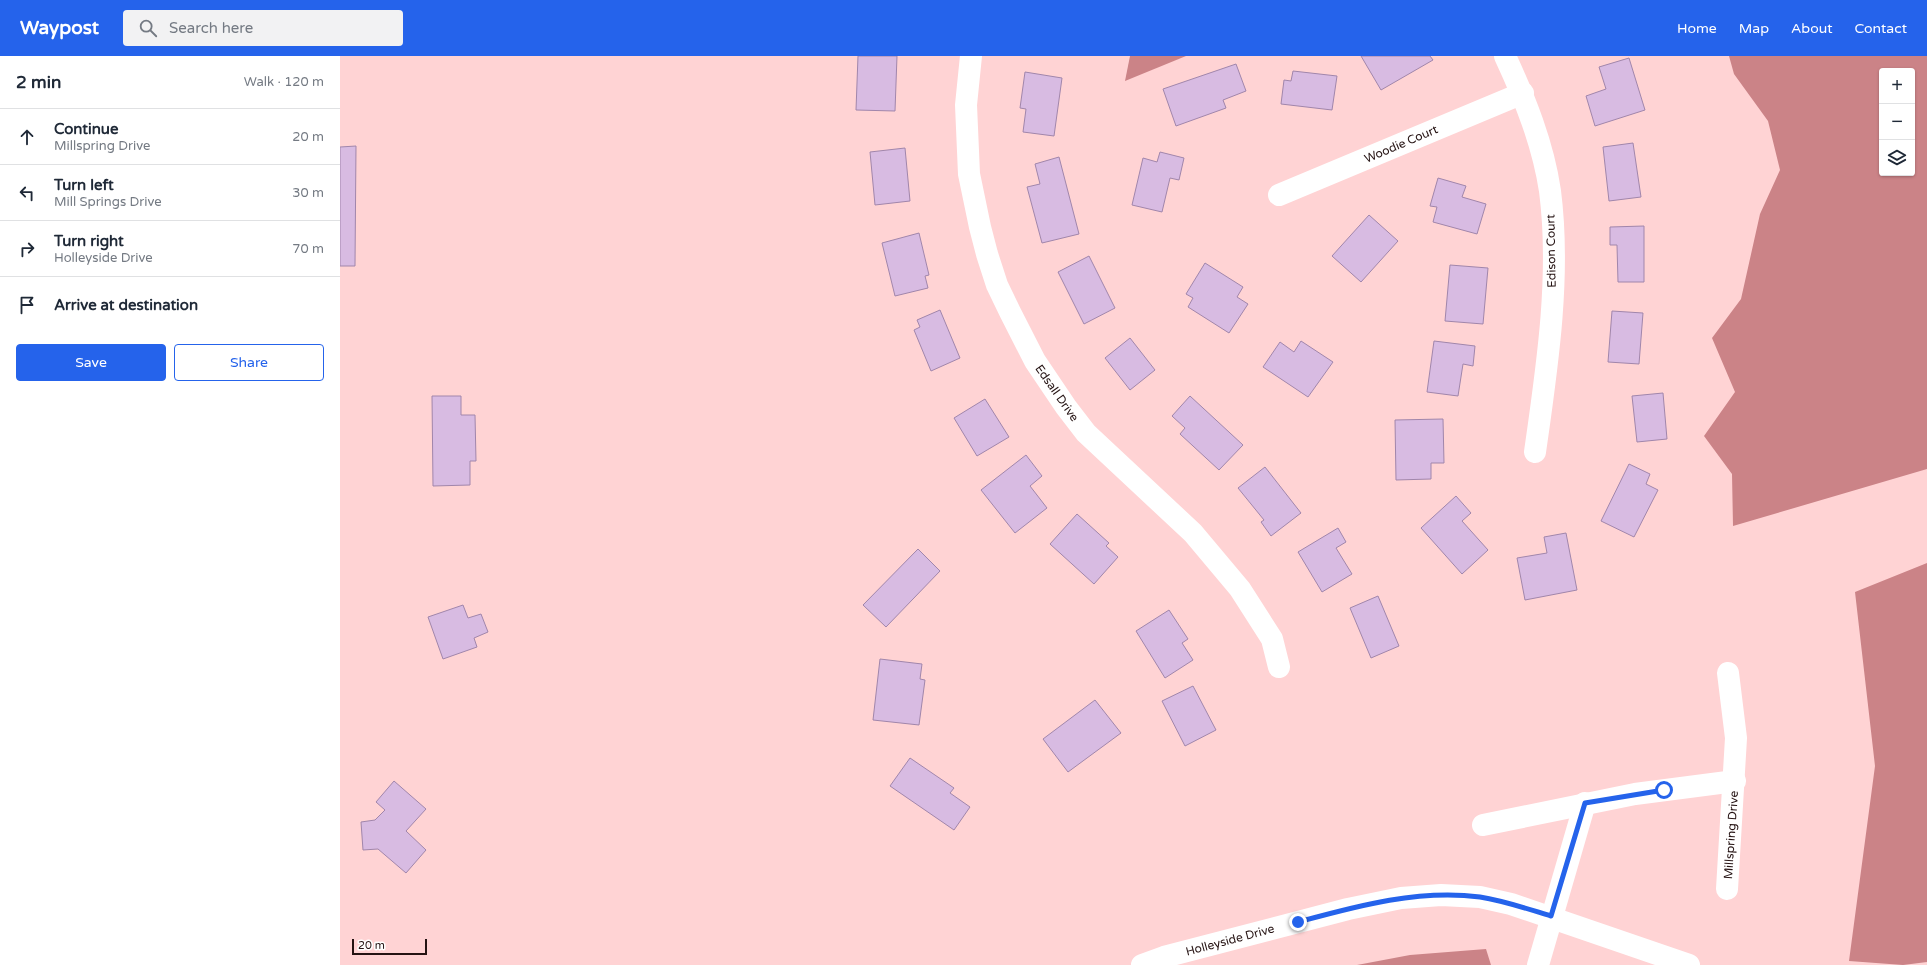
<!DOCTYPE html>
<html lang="en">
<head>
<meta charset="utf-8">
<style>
  :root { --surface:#fff; --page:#f2f2f3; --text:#1f2937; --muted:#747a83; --line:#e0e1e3; --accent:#2563eb }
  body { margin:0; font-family:"Varela Round",sans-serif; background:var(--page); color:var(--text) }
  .controls { position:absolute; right:12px; top:12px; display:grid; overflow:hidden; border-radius:4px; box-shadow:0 1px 3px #0004 }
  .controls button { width:36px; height:36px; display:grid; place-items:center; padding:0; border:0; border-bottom:1px solid var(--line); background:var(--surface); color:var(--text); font:20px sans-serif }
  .scale { position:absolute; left:12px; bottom:10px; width:75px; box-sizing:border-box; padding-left:4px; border:2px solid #251313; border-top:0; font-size:11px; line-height:14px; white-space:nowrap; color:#251313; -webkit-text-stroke:3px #fff; paint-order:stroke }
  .stop { position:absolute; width:12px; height:12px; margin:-9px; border:3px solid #2563eb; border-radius:50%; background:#fff }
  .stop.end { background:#2563eb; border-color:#fff; box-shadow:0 1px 4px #0008 }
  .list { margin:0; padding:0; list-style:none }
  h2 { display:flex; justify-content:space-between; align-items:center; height:52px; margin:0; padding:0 16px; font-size:17px }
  h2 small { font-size:13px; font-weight:400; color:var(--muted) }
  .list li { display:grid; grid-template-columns:26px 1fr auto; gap:12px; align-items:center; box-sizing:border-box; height:56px; padding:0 16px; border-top:1px solid var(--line) }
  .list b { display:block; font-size:15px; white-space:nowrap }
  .list p { margin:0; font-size:13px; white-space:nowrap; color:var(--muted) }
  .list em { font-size:13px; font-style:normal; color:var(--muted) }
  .actions { display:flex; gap:8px; padding:12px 16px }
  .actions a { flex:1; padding:9px 0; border:1px solid var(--accent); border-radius:4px; text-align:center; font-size:14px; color:var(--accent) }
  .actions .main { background:var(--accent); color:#fff }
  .icon { flex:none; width:22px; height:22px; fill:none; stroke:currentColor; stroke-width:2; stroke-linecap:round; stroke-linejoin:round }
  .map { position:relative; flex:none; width:1587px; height:909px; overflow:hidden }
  header { display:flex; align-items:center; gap:24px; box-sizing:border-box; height:56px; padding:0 20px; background:var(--accent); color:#fff }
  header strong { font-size:19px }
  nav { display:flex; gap:22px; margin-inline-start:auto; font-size:14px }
  .search { width:280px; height:36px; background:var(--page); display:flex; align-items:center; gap:10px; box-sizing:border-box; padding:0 14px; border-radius:4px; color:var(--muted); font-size:15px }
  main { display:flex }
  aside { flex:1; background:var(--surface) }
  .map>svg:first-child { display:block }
  .forest { fill:#cb8387; fill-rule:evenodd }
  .building { fill:#d8bbe2; stroke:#a186ab }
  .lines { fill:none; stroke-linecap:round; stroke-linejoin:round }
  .minor { stroke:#fff; stroke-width:22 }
  .route { stroke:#2563eb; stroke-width:5 }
  .labels { text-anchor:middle; stroke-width:3; stroke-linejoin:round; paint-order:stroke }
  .street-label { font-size:12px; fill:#251313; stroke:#fff }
</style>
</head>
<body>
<header>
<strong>Waypost</strong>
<div class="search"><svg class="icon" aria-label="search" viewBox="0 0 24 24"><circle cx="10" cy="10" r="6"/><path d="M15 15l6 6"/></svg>Search here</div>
<nav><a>Home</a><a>Map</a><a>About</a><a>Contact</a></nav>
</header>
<main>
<aside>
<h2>2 min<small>Walk · 120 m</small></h2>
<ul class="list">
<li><svg class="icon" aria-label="ahead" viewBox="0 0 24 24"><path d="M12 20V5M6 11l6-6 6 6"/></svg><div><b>Continue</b><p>Millspring Drive</p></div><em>20 m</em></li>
<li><svg class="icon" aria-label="left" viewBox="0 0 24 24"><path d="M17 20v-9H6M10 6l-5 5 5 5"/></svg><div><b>Turn left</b><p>Mill Springs Drive</p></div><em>30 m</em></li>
<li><svg class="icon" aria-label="right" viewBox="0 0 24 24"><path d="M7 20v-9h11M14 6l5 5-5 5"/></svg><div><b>Turn right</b><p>Holleyside Drive</p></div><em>70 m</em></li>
<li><svg class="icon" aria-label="arrive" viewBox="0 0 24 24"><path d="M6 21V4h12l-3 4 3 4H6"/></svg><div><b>Arrive at destination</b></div></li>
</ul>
<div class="actions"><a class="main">Save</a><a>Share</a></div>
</aside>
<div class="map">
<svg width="1587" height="909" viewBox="0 0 1587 909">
  <rect width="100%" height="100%" fill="#ffd3d4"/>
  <g class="forest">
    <path d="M 790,0 L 846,0 L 785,25 Z"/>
    <path d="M 1389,0 L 1587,0 L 1587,413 L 1393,470 L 1392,418 L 1364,380 L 1395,336 L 1372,282 L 1401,243 L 1420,158 L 1440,114 L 1428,65 L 1394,18 ZM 1542,15 L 1572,15 L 1572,117 L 1542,117 Z"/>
    <path d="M 1587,507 L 1587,906 L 1563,909 L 1509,905 L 1535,710 L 1515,536 Z"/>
    <path d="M 1146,893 L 1151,909 L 1017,909 L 1070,899 Z"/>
  </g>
  <g class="building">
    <path d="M 518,0 L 557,0 L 555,55 L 516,54 Z"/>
    <path d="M 1021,0 L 1090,0 L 1093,4 L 1041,34 Z"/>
    <path d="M 1289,2 L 1305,54 L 1255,70 L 1246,40 L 1266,33 L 1259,11 Z"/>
    <path d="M 896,8 L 906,35 L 883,44 L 886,52 L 836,70 L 823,33 Z"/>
    <path d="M 953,15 L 997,20 L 992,54 L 941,48 L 944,24 L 951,25 Z"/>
    <path d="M 685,16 L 722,22 L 714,80 L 683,76 L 686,53 L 680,52 Z"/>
    <path d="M 1293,87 L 1301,141 L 1269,145 L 1263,91 Z"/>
    <path d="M 16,90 L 15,210 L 0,210 L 0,91 Z"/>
    <path d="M 565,92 L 570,145 L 535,149 L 530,96 Z"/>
    <path d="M 820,96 L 844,102 L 839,124 L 830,122 L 822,156 L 792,149 L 803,102 L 817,106 Z"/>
    <path d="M 719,101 L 739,178 L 702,187 L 687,131 L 700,128 L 695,108 Z"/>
    <path d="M 1098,122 L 1126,130 L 1122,141 L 1146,148 L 1137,178 L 1093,166 L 1097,151 L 1090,150 Z"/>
    <path d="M 1029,159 L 1058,185 L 1021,226 L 992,200 Z"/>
    <path d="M 1304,170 L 1304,226 L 1278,226 L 1277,189 L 1270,189 L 1270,171 Z"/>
    <path d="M 579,177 L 589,219 L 585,220 L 588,232 L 555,240 L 542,187 Z"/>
    <path d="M 749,200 L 775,252 L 744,268 L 718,216 Z"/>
    <path d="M 865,207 L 903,231 L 897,241 L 908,248 L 889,277 L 848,251 L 853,242 L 846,238 Z"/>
    <path d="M 1110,209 L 1148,212 L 1143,268 L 1105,265 Z"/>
    <path d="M 600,254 L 620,302 L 591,315 L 574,274 L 580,271 L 577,264 Z"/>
    <path d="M 1272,255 L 1303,257 L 1299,308 L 1268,306 Z"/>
    <path d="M 790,282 L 815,314 L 790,334 L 765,302 Z"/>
    <path d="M 961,285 L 993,306 L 968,341 L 923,311 L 940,286 L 954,296 Z"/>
    <path d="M 1094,285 L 1135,290 L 1133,310 L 1123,308 L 1118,340 L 1087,336 Z"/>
    <path d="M 1323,337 L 1327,383 L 1297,386 L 1292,340 Z"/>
    <path d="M 92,340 L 121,340 L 121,359 L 135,359 L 136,405 L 130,405 L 130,429 L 93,430 Z"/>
    <path d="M 850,340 L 903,389 L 879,414 L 840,378 L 845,372 L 832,360 Z"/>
    <path d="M 645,343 L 669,381 L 637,400 L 614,362 Z"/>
    <path d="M 1103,363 L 1104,407 L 1091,407 L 1091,423 L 1056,424 L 1055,364 Z"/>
    <path d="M 686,399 L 702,420 L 690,430 L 707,452 L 675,477 L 641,434 Z"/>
    <path d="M 1289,408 L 1310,418 L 1306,428 L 1318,434 L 1294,481 L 1261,465 Z"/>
    <path d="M 925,411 L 961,457 L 931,480 L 921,466 L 924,464 L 898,432 Z"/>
    <path d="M 1116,440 L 1131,457 L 1122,465 L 1148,494 L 1122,518 L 1081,472 Z"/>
    <path d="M 737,458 L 769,487 L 766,490 L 778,501 L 754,528 L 710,488 Z"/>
    <path d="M 998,472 L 1006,486 L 996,492 L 1012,518 L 982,536 L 958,496 Z"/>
    <path d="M 1226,477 L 1237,534 L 1185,544 L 1177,502 L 1207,497 L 1204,481 Z"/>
    <path d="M 578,493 L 600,515 L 546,571 L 523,549 Z"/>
    <path d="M 1038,540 L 1059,590 L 1031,602 L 1010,552 Z"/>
    <path d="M 123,549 L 128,562 L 141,558 L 148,576 L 134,582 L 137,591 L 103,603 L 88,561 Z"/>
    <path d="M 829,554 L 848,583 L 842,587 L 853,604 L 825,622 L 796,575 Z"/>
    <path d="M 540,603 L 582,608 L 580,623 L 585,624 L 579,669 L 533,664 Z"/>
    <path d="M 853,630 L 876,674 L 845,690 L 822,645 Z"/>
    <path d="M 755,644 L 781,677 L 728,716 L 703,683 Z"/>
    <path d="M 570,702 L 614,732 L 610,737 L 630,751 L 614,774 L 550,730 Z"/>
    <path d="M 54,725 L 86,753 L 66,775 L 86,794 L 66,817 L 38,793 L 23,794 L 21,766 L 35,764 L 45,754 L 36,746 Z"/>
  </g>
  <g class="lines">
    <g class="minor">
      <path d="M 631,0 L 626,49 L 629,118 L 640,171 L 647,198 L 657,229 L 670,256 L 695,305 L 726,351 L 746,377 L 853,477 L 900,533 L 932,583 L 939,611"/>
      <path d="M 1165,0 C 1185,43 1203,88 1210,135 C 1221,220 1207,312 1195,396"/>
      <path d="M 939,139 L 1183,37"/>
      <path d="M 1143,769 L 1295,738 L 1395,725"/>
      <path d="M 1387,833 L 1396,682 L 1388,617"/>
      <path d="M 802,909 L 824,901 L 1008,853 L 1061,842 L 1101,839 L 1140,841 L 1171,848 L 1349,909"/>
      <path d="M 1198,909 L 1245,747"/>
    </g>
  </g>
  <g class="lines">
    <path class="route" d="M 958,866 C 1017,850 1078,833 1140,841 C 1165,845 1188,853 1211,860 L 1245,747 L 1324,734"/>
  </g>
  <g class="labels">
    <g class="street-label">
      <text transform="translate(1061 88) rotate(-23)" y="4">Woodie Court</text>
      <text transform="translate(1211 195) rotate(-91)" y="4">Edison Court</text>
      <text transform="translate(717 337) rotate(55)" y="4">Edsall Drive</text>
      <text transform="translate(1391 779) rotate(-86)" y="4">Millspring Drive</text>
      <text transform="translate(890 884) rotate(-15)" y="4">Holleyside Drive</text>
    </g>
  </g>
</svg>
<div class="controls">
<button>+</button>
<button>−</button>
<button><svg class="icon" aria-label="layers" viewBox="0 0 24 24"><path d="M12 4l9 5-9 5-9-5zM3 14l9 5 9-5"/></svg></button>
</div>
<div class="scale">20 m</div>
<div class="stop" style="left:1324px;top:734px"></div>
<div class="stop end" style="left:958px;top:866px"></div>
</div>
</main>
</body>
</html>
